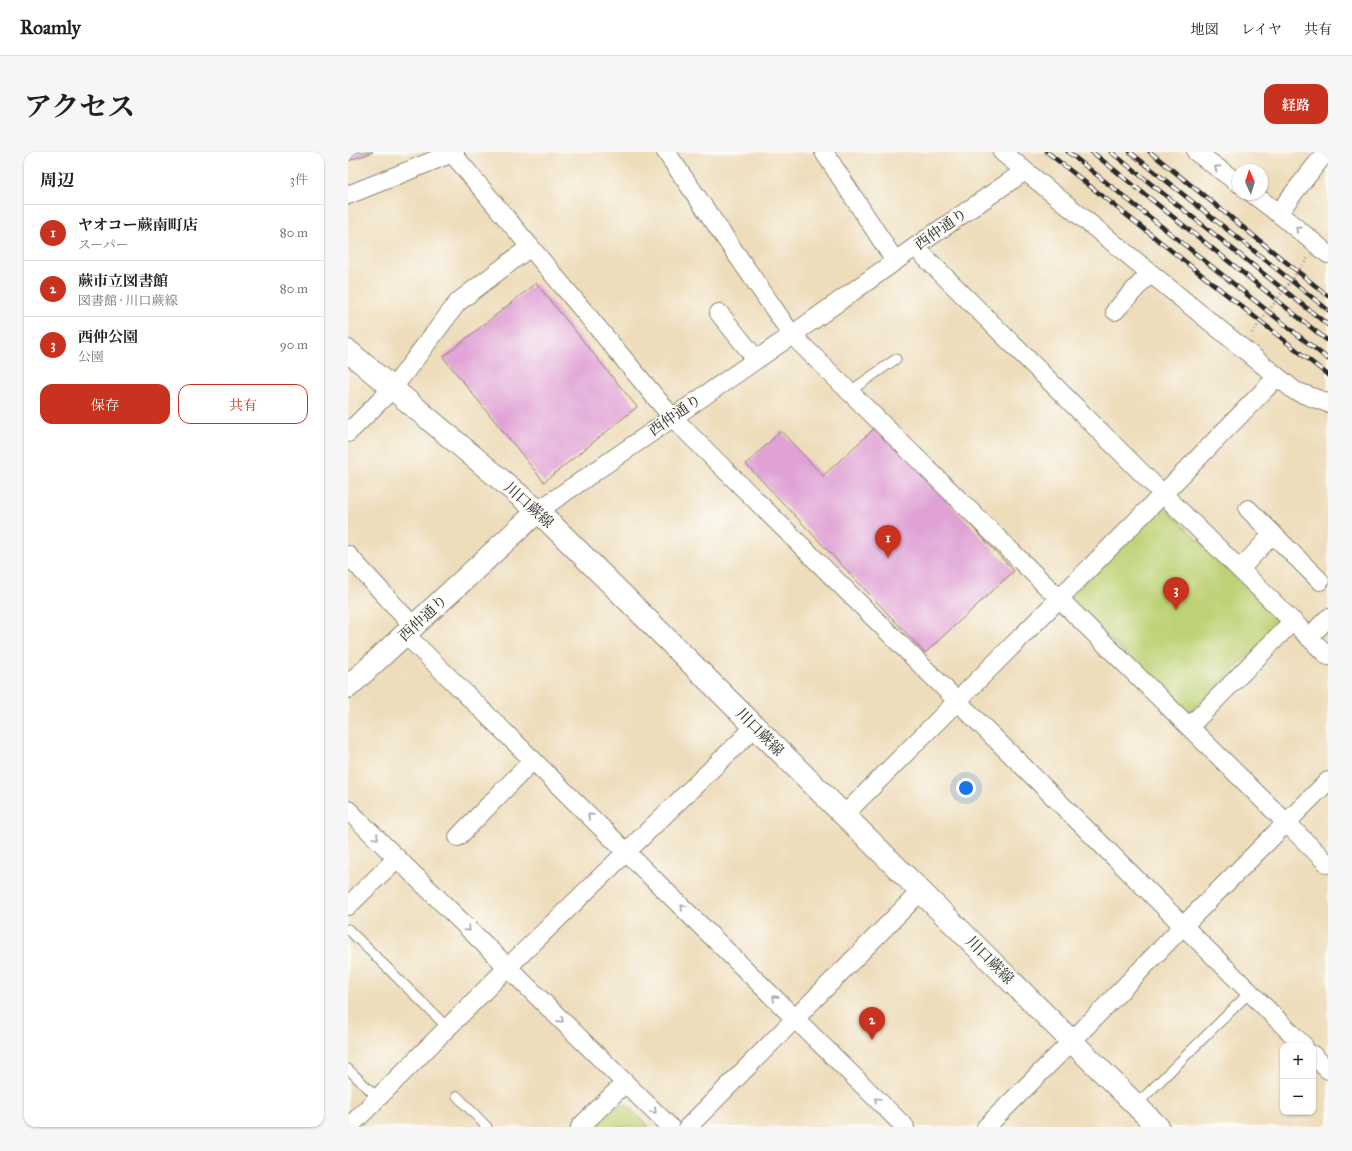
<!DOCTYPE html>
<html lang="ja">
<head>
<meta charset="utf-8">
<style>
  :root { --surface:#fff; --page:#f6f6f6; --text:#202124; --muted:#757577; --line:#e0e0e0; --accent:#c8321e }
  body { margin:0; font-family:"IM FELL Great Primer","Noto Serif JP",serif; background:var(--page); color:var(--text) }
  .controls { position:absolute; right:12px; bottom:12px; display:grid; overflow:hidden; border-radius:8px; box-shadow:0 1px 3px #0004 }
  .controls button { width:36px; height:36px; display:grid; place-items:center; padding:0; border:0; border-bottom:1px solid var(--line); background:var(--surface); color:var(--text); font:20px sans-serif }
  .compass { position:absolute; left:884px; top:12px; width:36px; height:36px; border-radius:50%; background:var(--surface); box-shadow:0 1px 3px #0004; rotate:356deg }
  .you { position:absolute; left:618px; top:636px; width:14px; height:14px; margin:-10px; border:3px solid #fff; border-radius:50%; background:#1a73e8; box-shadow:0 0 0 6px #1a73e833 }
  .badge { display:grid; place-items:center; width:26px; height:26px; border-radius:50%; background:var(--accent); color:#fff; font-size:13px; font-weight:700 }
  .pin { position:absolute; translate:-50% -33px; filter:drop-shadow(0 1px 2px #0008) }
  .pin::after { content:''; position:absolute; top:21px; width:14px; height:12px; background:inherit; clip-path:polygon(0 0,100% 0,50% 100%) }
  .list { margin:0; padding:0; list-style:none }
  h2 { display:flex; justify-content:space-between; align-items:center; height:52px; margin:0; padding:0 16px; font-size:17px }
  h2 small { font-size:13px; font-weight:400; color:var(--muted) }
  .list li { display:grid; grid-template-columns:26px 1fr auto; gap:12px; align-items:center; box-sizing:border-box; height:56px; padding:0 16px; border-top:1px solid var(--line) }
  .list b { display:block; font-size:15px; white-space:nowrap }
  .list p { margin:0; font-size:13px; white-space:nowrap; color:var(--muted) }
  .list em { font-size:13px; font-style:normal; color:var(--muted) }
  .actions { display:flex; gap:8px; padding:12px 16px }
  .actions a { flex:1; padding:9px 0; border:1px solid var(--accent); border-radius:12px; text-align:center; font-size:14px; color:var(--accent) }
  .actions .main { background:var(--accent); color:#fff }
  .map { position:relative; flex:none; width:980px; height:975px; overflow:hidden; border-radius:12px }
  header { display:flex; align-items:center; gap:24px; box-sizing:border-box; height:56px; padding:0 20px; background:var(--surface); border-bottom:1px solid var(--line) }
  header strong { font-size:19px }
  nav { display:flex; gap:22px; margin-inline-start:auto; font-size:14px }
  .intro { display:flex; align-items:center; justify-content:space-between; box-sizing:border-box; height:96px; padding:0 24px }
  h1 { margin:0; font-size:28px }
  .button { padding:10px 18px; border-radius:12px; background:var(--accent); color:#fff; font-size:14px; font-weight:700 }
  main { display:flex; gap:24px; padding:0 24px }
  aside { flex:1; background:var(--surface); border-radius:12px; box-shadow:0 1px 3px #0004 }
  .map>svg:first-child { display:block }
  .green { fill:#bdd175; stroke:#747e50 }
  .building { fill:#e0a1d5 }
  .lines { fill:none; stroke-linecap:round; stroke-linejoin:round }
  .service-casing { stroke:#8c8473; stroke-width:11 }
  .minor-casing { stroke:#8c8473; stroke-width:20 }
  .tertiary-casing { stroke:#8c8473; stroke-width:24 }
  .secondary-casing { stroke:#8c8473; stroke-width:24 }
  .service { stroke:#fff; stroke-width:9 }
  .minor { stroke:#fff; stroke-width:18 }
  .tertiary { stroke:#fff; stroke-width:22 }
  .secondary { stroke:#fff; stroke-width:22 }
  .rail-casing { stroke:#2b2b2b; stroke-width:4.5 }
  .rail { stroke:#fdfcf7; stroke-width:3; stroke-dasharray:9; stroke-linecap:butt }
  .path-bridge { stroke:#8c8473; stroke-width:2.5; stroke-dasharray:1 3; stroke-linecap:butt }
  .oneway { stroke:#a0a0a0 }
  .labels { text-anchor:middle; stroke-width:3; stroke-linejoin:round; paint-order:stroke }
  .street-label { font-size:15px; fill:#2b2b2b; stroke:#fdfcf7 }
</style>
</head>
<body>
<header>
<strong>Roamly</strong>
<nav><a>地図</a><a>レイヤ</a><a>共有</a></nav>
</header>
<div class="intro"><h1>アクセス</h1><a class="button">経路</a></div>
<main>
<aside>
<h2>周辺<small>3件</small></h2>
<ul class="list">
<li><span class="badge">1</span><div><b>ヤオコー蕨南町店</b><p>スーパー</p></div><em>80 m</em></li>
<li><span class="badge">2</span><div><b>蕨市立図書館</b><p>図書館 · 川口蕨線</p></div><em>80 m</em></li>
<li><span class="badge">3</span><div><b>西仲公園</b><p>公園</p></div><em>90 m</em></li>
</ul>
<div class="actions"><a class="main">保存</a><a>共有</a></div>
</aside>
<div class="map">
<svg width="980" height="975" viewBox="0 0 980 975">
  <rect width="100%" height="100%" fill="#fdfcf7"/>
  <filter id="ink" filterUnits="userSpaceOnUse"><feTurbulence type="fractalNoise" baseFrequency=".025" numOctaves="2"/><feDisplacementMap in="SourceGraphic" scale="8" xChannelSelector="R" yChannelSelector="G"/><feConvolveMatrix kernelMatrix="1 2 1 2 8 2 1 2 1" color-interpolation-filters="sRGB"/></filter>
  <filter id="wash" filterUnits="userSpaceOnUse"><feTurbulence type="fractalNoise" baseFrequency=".012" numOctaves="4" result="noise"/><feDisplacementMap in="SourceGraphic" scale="16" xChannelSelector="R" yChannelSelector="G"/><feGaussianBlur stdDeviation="0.9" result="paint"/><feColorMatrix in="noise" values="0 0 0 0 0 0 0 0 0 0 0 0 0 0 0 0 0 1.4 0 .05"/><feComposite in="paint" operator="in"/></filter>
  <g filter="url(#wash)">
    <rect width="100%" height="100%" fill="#edb"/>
    <g class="green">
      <path d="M 815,354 L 935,469 L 841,562 L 720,447 Z"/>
      <path d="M 279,953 L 301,975 L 247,975 L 268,954 Z"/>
    </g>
    <g id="blocks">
      <g class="building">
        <path d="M 0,0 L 25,0 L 0,9 Z"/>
        <path d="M 188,131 L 289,255 L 196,330 L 95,205 Z"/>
        <path d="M 529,274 L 666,419 L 577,501 L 398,312 L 433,279 L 475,324 Z"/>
      </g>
    </g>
  </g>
  <g filter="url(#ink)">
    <use href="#blocks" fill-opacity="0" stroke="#8c8473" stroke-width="1"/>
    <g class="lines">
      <g class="service-casing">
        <g id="service">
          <path d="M 501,240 L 548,207"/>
          <path d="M 0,777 L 100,876"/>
          <path d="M 0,917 L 30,946"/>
          <path d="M 109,944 L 139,975"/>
          <path d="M 788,953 L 902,840"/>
        </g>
      </g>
      <g class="minor-casing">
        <g id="minor">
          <path d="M 318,0 L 444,183 L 980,712"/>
          <path d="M 476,0 L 547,109"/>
          <path d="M 654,0 L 947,239 L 980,251"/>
          <path d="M 848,0 L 890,31"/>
          <path d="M 104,1 L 324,265 L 956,894"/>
          <path d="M 905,42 L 930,61 L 980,102"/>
          <path d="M 0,43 L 107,0"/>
          <path d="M 930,61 L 978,0"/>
          <path d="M 567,95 L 815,342 L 980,504"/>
          <path d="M 767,159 L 802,121"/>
          <path d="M 371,161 L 408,207"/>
          <path d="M 0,281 L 45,236 L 110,150 L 182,95"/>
          <path d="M 900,357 L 972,429"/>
          <path d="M 190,359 L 444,183 L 567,95 L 677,19"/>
          <path d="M 0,403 L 66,475"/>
          <path d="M 892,417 L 925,382"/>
          <path d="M 58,483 L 557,975"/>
          <path d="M 961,485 L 980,466"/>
          <path d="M 841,575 L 945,469"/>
          <path d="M 0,658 L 322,975"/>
          <path d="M 496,663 L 815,342 L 929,225"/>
          <path d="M 110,685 L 185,608"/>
          <path d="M 0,754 L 49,706"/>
          <path d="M 965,903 L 980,918"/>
          <path d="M 1,975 L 159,816 L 407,575"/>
          <path d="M 232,975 L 277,931"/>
          <path d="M 340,975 L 573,739"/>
          <path d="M 638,975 L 724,889 L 835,774 L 980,629"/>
        </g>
      </g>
      <g class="tertiary-casing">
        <path id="tertiary" d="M 0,535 L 190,359"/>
      </g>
      <g class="secondary-casing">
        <path id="secondary" d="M 0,199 L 190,359 L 810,975"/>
      </g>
      <use href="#service" class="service"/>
      <use href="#minor" class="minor"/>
      <use href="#tertiary" class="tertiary"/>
      <use href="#secondary" class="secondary"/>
      <g class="rail-casing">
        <g id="rail">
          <path d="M 699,0 L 980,223"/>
          <path d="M 720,0 L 980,207"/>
          <path d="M 744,0 L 980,189"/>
          <path d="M 763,0 L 980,173"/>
          <path d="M 782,0 L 980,158"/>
          <path d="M 802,0 L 980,144"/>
        </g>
      </g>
      <use href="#rail" class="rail"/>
      <path class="path-bridge" d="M 904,181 L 960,106"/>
    </g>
    <defs><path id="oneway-chevron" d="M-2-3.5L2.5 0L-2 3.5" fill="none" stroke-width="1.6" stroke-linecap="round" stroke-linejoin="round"/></defs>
    <g class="oneway">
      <use href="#oneway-chevron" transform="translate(869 16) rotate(-143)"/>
      <use href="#oneway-chevron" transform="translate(950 77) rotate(-140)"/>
      <use href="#oneway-chevron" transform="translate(242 664) rotate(-136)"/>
      <use href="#oneway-chevron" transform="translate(28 685) rotate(45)"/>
      <use href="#oneway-chevron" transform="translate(335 755) rotate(-135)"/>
      <use href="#oneway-chevron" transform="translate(120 777) rotate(45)"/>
      <use href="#oneway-chevron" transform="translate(427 846) rotate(-135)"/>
      <use href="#oneway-chevron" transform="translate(213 868) rotate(44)"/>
      <use href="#oneway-chevron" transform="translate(529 948) rotate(-135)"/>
      <use href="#oneway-chevron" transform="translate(306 959) rotate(44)"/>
    </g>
  </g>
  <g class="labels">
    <g class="street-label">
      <text transform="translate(593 77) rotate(-35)" y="5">西仲通り</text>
      <text transform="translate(327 263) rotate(-35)" y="5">西仲通り</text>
      <text transform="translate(181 353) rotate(42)" y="5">川口蕨線</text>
      <text transform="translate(75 466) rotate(-43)" y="5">西仲通り</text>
      <text transform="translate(412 580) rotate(45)" y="5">川口蕨線</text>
      <text transform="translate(642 808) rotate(45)" y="5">川口蕨線</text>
    </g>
  </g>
</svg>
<div class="controls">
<button>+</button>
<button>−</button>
</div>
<svg class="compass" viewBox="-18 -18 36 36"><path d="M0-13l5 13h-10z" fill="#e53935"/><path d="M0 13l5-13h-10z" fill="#757577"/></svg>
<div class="you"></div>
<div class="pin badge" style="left:540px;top:406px">1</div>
<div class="pin badge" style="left:524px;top:888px">2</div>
<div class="pin badge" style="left:828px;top:458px">3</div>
</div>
</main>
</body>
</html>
